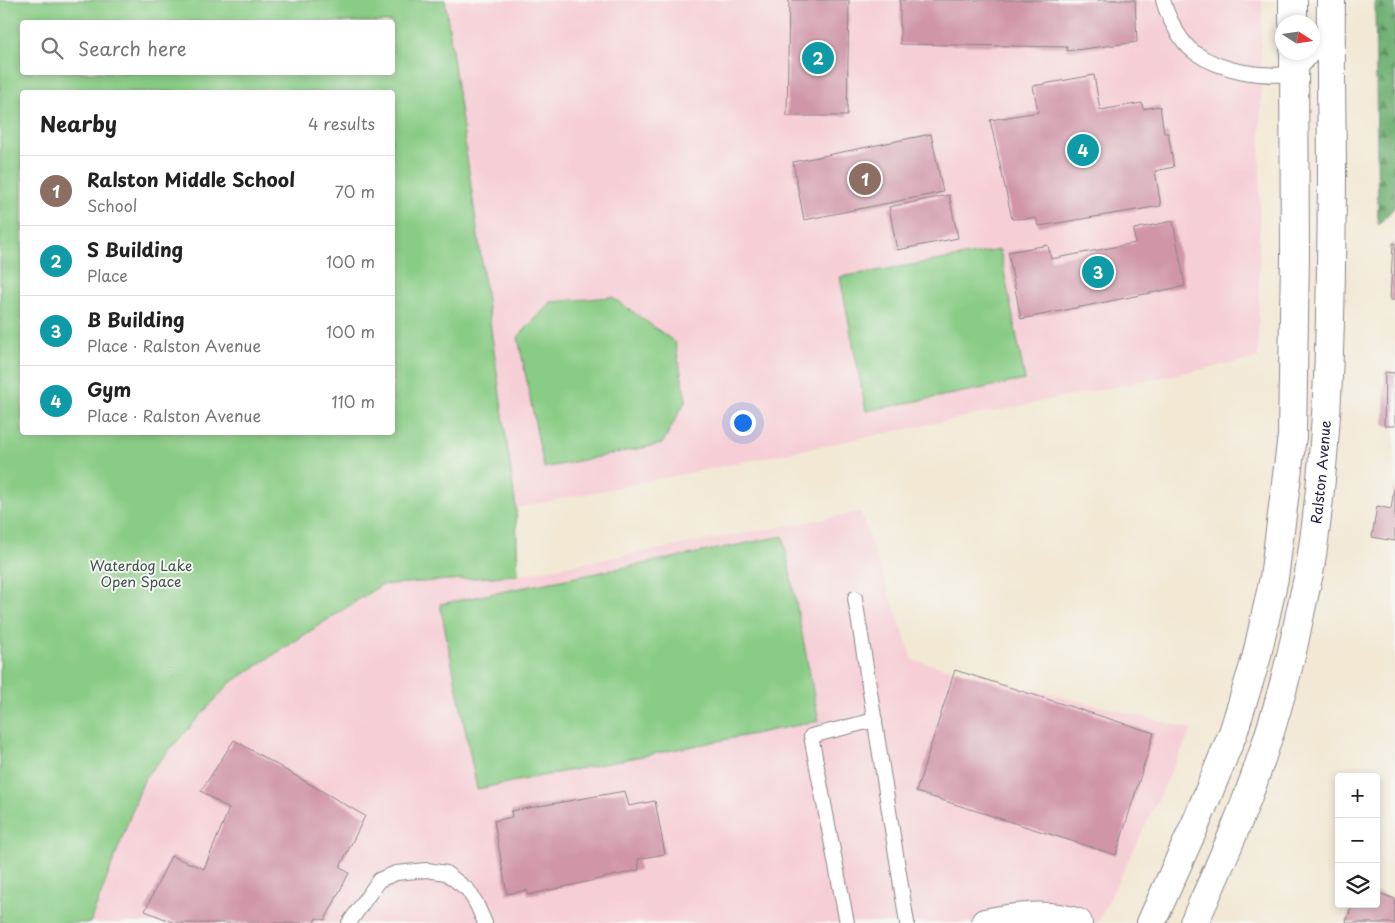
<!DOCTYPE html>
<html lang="en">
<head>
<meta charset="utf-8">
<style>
  :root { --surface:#fff; --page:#f2f2f2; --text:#222; --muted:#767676; --line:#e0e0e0; --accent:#7c3aed }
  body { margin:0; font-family:"Playpen Sans",sans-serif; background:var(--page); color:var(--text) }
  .controls { position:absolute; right:15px; bottom:15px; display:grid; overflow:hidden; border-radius:5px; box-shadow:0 2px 8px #0003 }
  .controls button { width:45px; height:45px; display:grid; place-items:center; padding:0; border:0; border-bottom:1px solid var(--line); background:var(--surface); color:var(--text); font:25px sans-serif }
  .compass { position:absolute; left:1275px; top:15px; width:45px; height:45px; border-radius:50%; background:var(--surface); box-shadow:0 2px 8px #0003; rotate:102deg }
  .you { position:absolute; left:742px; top:422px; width:18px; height:18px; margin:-12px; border:4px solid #fff; border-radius:50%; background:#1a73e8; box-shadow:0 0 0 8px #1a73e833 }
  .badge { display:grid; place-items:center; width:32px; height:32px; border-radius:50%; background:var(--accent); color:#fff; font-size:16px; font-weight:700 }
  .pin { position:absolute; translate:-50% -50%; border:2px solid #fff; box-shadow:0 1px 5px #0006 }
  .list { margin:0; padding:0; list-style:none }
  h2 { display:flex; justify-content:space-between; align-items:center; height:65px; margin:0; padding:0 20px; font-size:21px }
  h2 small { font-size:16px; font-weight:400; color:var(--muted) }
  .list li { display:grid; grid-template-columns:32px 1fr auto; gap:15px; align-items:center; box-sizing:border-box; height:70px; padding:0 20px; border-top:1px solid var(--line) }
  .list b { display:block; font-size:19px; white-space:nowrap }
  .list p { margin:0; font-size:16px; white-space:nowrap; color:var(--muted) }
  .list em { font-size:16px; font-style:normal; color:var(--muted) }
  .icon { flex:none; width:28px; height:28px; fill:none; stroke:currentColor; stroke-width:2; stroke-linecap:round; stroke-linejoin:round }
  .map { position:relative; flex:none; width:1395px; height:923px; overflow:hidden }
  .search { position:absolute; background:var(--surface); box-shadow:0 2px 8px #0003; left:20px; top:20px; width:375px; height:55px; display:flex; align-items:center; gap:12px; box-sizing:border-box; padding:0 18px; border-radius:5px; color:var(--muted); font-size:19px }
  .panel { position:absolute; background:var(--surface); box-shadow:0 2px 8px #0003; left:20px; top:90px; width:375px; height:345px; border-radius:5px }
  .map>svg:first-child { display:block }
  .built { fill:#f6cfd6 }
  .forest { fill:url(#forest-firs); stroke:#486956 }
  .park { fill:#89cc85; stroke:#567760; fill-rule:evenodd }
  .building { fill:#d095a7 }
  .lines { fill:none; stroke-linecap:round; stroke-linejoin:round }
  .service-casing { stroke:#8a8588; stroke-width:16 }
  .minor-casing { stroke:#8a8588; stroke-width:30 }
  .secondary-casing { stroke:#8a8588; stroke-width:30 }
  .service { stroke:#fff; stroke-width:14 }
  .minor { stroke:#fff; stroke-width:28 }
  .secondary { stroke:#fff; stroke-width:28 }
  .labels { text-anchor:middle; stroke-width:4; stroke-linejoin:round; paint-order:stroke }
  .street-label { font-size:14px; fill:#22223b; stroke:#f6f6f2 }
  .park-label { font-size:14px; fill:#415551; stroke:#f6f6f2 }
</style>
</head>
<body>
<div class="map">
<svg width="1395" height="923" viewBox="0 0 1395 923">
  <defs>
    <pattern id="forest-firs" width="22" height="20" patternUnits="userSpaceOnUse" patternTransform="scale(1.25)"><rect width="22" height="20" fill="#6eb072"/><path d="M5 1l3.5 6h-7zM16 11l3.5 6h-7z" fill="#5a8f5f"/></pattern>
  </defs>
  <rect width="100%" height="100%" fill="#f6f6f2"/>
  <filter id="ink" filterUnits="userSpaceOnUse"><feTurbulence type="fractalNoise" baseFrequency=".02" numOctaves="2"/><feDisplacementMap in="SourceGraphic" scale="10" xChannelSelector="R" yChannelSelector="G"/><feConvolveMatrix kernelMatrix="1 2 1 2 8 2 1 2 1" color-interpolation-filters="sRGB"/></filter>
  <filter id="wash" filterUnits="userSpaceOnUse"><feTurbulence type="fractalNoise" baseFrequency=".0096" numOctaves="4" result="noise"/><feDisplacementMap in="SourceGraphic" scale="20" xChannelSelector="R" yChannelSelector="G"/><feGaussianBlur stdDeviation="1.12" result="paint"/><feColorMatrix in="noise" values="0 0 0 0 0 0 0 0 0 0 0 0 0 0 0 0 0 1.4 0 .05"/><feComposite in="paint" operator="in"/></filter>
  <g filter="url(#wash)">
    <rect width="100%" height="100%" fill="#f2e8d4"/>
    <g class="built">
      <path d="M 445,0 L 1262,0 L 1258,358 L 516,508 Z"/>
      <path d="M 860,512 L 913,660 L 1192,729 L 1098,923 L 90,923 L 145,777 L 229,684 L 381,585 L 518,575 Z"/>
    </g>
    <path class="forest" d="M 1375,0 L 1395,0 L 1395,207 L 1378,225 Z"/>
    <g class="park">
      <path d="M 0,0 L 445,0 L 516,508 L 518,575 L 381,585 L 229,684 L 145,777 L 90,923 L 0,923 ZM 392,22 L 392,72 L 22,72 L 22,22 ZM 22,92 L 392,92 L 392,432 L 22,432 Z"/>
      <path d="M 1000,250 L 1025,380 L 866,411 L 840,277 Z"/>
      <path d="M 612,297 L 675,342 L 686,400 L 662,444 L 544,468 L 518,337 L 551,302 Z"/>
      <path d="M 783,536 L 819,721 L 477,789 L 440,604 Z"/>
    </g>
    <g id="blocks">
      <g class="building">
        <path d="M 789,0 L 849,0 L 847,116 L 787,116 Z"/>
        <path d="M 900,0 L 1135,0 L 1137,42 L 1067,51 L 1067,47 L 900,44 Z"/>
        <path d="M 1094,75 L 1100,110 L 1142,103 L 1143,109 L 1160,106 L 1164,133 L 1168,133 L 1174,167 L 1155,171 L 1161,206 L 1039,226 L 1036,218 L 1012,219 L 990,120 L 1038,112 L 1033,86 Z"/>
        <path d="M 931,134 L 943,192 L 804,220 L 793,162 Z"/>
        <path d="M 949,195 L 958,238 L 897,250 L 889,207 Z"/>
        <path d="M 1173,221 L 1185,286 L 1021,319 L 1008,252 L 1048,245 L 1051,259 L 1135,243 L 1134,229 Z"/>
        <path d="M 1393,243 L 1395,243 L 1395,300 L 1390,300 Z"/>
        <path d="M 1385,372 L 1395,373 L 1395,426 L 1384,426 Z"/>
        <path d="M 1394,488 L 1395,488 L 1395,541 L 1372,537 L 1377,506 L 1391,509 Z"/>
        <path d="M 955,670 L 1154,733 L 1116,855 L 916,792 Z"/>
        <path d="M 234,740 L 365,816 L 340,867 L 349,873 L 325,920 L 316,918 L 314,923 L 175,923 L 145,911 L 171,856 L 204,869 L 229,809 L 201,791 Z"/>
        <path d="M 625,791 L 629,806 L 655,801 L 665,854 L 638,859 L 639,870 L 528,895 L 527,890 L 507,894 L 494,821 L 512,817 L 511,811 Z"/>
        <path d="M 1376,892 L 1395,899 L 1395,923 L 1346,923 L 1352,904 L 1376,904 Z"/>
      </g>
    </g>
  </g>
  <g filter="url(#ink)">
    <use href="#blocks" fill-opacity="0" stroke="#8a8588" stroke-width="1"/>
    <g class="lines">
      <g class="service-casing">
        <g id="service">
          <path d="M 1163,0 C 1167,16 1181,43 1194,52 C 1222,72 1261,77 1294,74 C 1308,62 1319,48 1326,32"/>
          <path d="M 855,598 L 907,923"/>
          <path d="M 349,923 L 379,880 L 396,873 L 427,870 L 446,873 L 468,890 L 476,903 L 485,923"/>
          <path d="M 847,923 L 811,736 L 875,720"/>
        </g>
      </g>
      <g class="minor-casing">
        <path id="minor" d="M 985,923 C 1015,917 1048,912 1078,923"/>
      </g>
      <g class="secondary-casing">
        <g id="secondary">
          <path d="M 1293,0 L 1293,22"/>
          <path d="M 1151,923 L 1196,823 L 1233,733 L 1256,659 L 1274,578 L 1292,436 L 1295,256 L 1294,52"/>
          <path id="s1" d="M 1194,923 C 1217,871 1241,819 1259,765 C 1276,716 1290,666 1300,614 C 1303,599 1307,584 1310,568 C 1330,440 1331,309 1332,180 C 1332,120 1330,60 1331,0"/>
        </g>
      </g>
      <use href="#service" class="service"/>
      <use href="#minor" class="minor"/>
      <use href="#secondary" class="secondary"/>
    </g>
  </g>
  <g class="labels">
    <g class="street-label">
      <text dy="5" stroke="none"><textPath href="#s1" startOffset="471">Ralston Avenue</textPath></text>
    </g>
    <g class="park-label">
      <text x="141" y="571">Waterdog Lake<tspan x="141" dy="16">Open Space</tspan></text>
    </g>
  </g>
</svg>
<div class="controls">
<button>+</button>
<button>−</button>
<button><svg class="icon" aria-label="layers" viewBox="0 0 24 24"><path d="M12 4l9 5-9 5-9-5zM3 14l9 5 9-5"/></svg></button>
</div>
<svg class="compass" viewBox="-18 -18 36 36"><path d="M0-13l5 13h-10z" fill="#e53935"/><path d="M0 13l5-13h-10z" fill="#767676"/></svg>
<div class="you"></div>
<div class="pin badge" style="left:865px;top:179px;background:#8d6e63">1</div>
<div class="pin badge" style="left:818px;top:58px;background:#0f9aa8">2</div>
<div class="pin badge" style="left:1098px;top:272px;background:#0f9aa8">3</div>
<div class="pin badge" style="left:1083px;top:150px;background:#0f9aa8">4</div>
<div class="search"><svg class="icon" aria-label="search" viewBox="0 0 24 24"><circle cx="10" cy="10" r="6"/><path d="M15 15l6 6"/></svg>Search here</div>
<section class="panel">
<h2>Nearby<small>4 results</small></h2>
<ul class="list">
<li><span class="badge" style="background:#8d6e63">1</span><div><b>Ralston Middle School</b><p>School</p></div><em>70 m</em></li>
<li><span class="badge" style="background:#0f9aa8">2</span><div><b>S Building</b><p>Place</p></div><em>100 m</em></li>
<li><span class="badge" style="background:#0f9aa8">3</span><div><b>B Building</b><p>Place · Ralston Avenue</p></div><em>100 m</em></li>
<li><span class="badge" style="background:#0f9aa8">4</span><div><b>Gym</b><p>Place · Ralston Avenue</p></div><em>110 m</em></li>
</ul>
</section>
</div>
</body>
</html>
